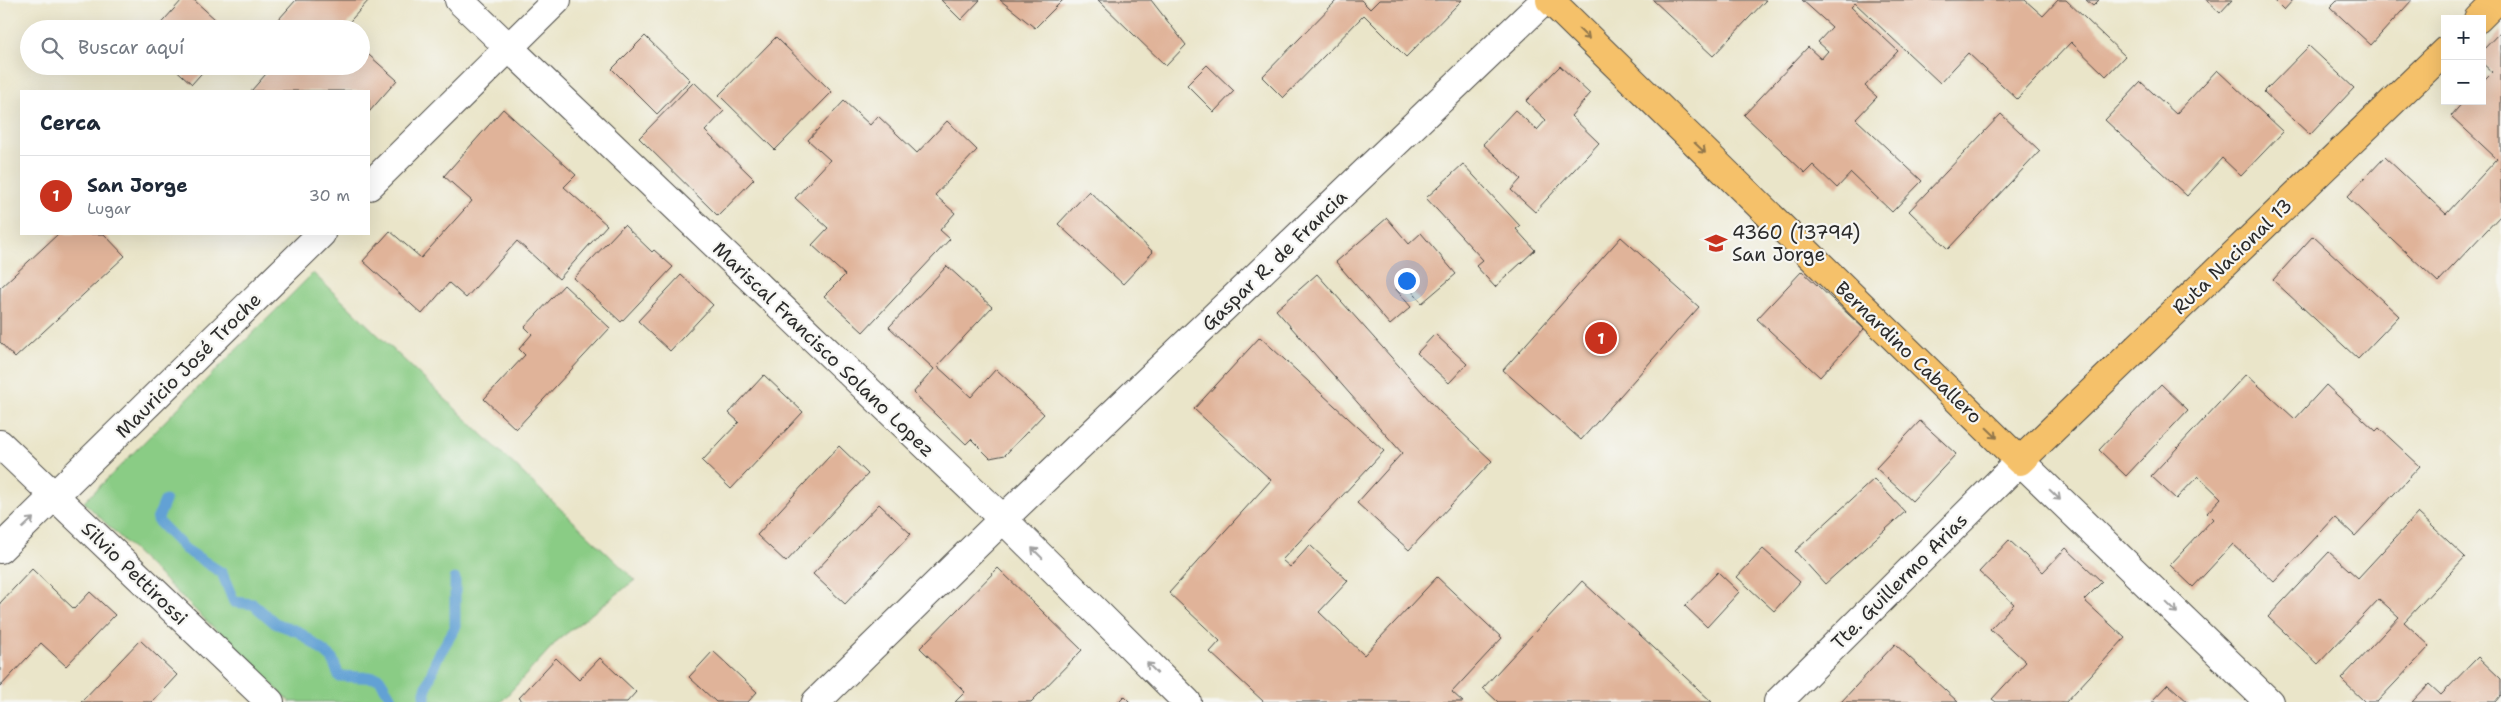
<!DOCTYPE html>
<html lang="es">
<head>
<meta charset="utf-8">
<style>
  :root { --surface:#fff; --page:#f6f6f7; --text:#1f2937; --muted:#747a83; --line:#e0e1e3; --accent:#c8321e }
  body { margin:0; font-family:"Shantell Sans",sans-serif; background:var(--page); color:var(--text) }
  .controls { position:absolute; right:15px; top:15px; display:grid; overflow:hidden; border-radius:0px; box-shadow:0 5px 20px #0002 }
  .controls button { width:45px; height:45px; display:grid; place-items:center; padding:0; border:0; border-bottom:1px solid var(--line); background:var(--surface); color:var(--text); font:25px sans-serif }
  .you { position:absolute; left:1406px; top:280px; width:18px; height:18px; margin:-12px; border:4px solid #fff; border-radius:50%; background:#1a73e8; box-shadow:0 0 0 8px #1a73e833 }
  .badge { display:grid; place-items:center; width:32px; height:32px; border-radius:50%; background:var(--accent); color:#fff; font-size:16px; font-weight:700 }
  .pin { position:absolute; translate:-50% -50%; border:2px solid #fff; box-shadow:0 1px 5px #0006 }
  .list { margin:0; padding:0; list-style:none }
  h2 { display:flex; justify-content:space-between; align-items:center; height:65px; margin:0; padding:0 20px; font-size:21px }
  h2 small { font-size:16px; font-weight:400; color:var(--muted) }
  .list li { display:grid; grid-template-columns:32px 1fr auto; gap:15px; align-items:center; box-sizing:border-box; height:80px; padding:0 20px; border-top:1px solid var(--line) }
  .list b { display:block; font-size:19px; white-space:nowrap }
  .list p { margin:0; font-size:16px; white-space:nowrap; color:var(--muted) }
  .list em { font-size:16px; font-style:normal; color:var(--muted) }
  .icon { flex:none; width:28px; height:28px; fill:none; stroke:currentColor; stroke-width:2; stroke-linecap:round; stroke-linejoin:round }
  .map { position:relative; flex:none; width:2501px; height:702px; overflow:hidden }
  .search { position:absolute; background:var(--surface); box-shadow:0 5px 20px #0002; left:20px; top:20px; width:350px; height:55px; display:flex; align-items:center; gap:12px; box-sizing:border-box; padding:0 18px; border-radius:28px; color:var(--muted); font-size:19px }
  .panel { position:absolute; background:var(--surface); box-shadow:0 5px 20px #0002; left:20px; top:90px; width:350px; height:145px; border-radius:0px }
  .map>svg:first-child { display:block }
  .green { fill:#8acc85; stroke:#5a7c58 }
  .lines { fill:none; stroke-linecap:round; stroke-linejoin:round }
  .stream { stroke:#62a1d4; stroke-width:11 }
  .building { fill:#e0b399 }
  .minor-casing { stroke:#484743; stroke-width:30 }
  .highway-casing { stroke:#484743; stroke-width:30 }
  .minor { stroke:#fff; stroke-width:28 }
  .highway { stroke:#f5c16b; stroke-width:28 }
  .oneway { stroke:#90764b }
  .oneway2 { stroke:#a0a0a0 }
  .labels { text-anchor:middle; stroke-width:4.5; stroke-linejoin:round; paint-order:stroke }
  .poi-label { font-size:19px; fill:#2b2b2b; stroke:#f6f6f2; text-anchor:start }
  .street-label { font-size:19px; fill:#2b2b2b; stroke:#f6f6f2 }
</style>
</head>
<body>
<div class="map">
<svg width="2501" height="702" viewBox="0 0 2501 702">
  <rect width="100%" height="100%" fill="#f6f6f2"/>
  <filter id="ink" filterUnits="userSpaceOnUse"><feTurbulence type="fractalNoise" baseFrequency=".02" numOctaves="2"/><feDisplacementMap in="SourceGraphic" scale="10" xChannelSelector="R" yChannelSelector="G"/><feConvolveMatrix kernelMatrix="1 2 1 2 8 2 1 2 1" color-interpolation-filters="sRGB"/></filter>
  <filter id="wash" filterUnits="userSpaceOnUse"><feTurbulence type="fractalNoise" baseFrequency=".0096" numOctaves="4" result="noise"/><feDisplacementMap in="SourceGraphic" scale="20" xChannelSelector="R" yChannelSelector="G"/><feGaussianBlur stdDeviation="1.12" result="paint"/><feColorMatrix in="noise" values="0 0 0 0 0 0 0 0 0 0 0 0 0 0 0 0 0 1.4 0 .05"/><feComposite in="paint" operator="in"/></filter>
  <g filter="url(#wash)">
    <rect width="100%" height="100%" fill="#eae5c9"/>
    <path class="green" d="M 313,273 L 635,580 L 558,640 L 501,702 L 290,702 L 84,502 Z"/>
    <g class="lines">
      <g class="stream">
        <path d="M 165,501 L 157,520 L 185,549 L 222,573 L 234,602 L 253,604 L 275,623 L 299,632 L 332,658 L 339,676 L 379,678 L 394,702"/>
        <path d="M 425,702 L 425,692 L 437,658 L 455,628 L 455,579"/>
      </g>
    </g>
    <g id="blocks">
      <g class="building">
        <path d="M 182,0 L 194,0 L 226,29 L 156,29 Z"/>
        <path d="M 296,0 L 369,0 L 343,29 L 270,29 Z"/>
        <path d="M 941,0 L 980,0 L 961,20 Z"/>
        <path d="M 1000,0 L 1063,0 L 1035,28 Z"/>
        <path d="M 1098,0 L 1151,0 L 1186,45 L 1166,66 Z"/>
        <path d="M 1337,0 L 1361,0 L 1370,9 L 1379,0 L 1462,0 L 1406,57 L 1364,15 L 1283,98 L 1262,77 Z"/>
        <path d="M 1653,0 L 1766,0 L 1713,56 Z"/>
        <path d="M 1802,0 L 2025,0 L 2043,16 L 2058,0 L 2066,0 L 2125,56 L 2106,76 L 2071,42 L 2017,99 L 1968,53 L 1940,83 L 1855,3 L 1851,7 L 1898,51 L 1865,86 L 1877,97 L 1856,119 L 1922,181 L 1892,212 L 1851,173 L 1837,188 L 1813,165 L 1805,173 L 1744,115 L 1808,47 L 1821,59 L 1828,51 L 1818,42 L 1832,27 Z"/>
        <path d="M 2086,0 L 2099,0 L 2093,6 Z"/>
        <path d="M 2206,0 L 2232,0 L 2220,13 Z"/>
        <path d="M 2274,0 L 2293,0 L 2284,10 Z"/>
        <path d="M 2337,0 L 2412,0 L 2371,45 L 2330,7 Z"/>
        <path d="M 2501,31 L 2501,215 L 2438,282 L 2347,197 L 2385,157 L 2446,214 L 2497,159 L 2451,116 L 2464,101 L 2482,101 L 2482,82 L 2492,72 L 2482,63 L 2482,51 Z"/>
        <path d="M 645,36 L 690,80 L 657,114 L 612,69 Z"/>
        <path d="M 776,37 L 832,92 L 775,150 L 719,95 Z"/>
        <path d="M 2309,46 L 2354,88 L 2310,135 L 2264,92 Z"/>
        <path d="M 361,48 L 397,80 L 369,112 L 369,91 L 251,91 L 273,66 L 361,66 Z"/>
        <path d="M 1207,65 L 1234,91 L 1214,112 L 1187,85 Z"/>
        <path d="M 172,66 L 208,66 L 192,84 Z"/>
        <path d="M 1560,66 L 1590,94 L 1571,116 L 1599,143 L 1535,212 L 1511,190 L 1521,179 L 1483,144 L 1515,110 L 1537,130 L 1546,120 L 1526,101 Z"/>
        <path d="M 2217,70 L 2283,132 L 2241,176 L 2222,158 L 2187,196 L 2105,120 L 2141,82 L 2176,114 Z"/>
        <path d="M 694,82 L 724,111 L 705,131 L 754,179 L 718,216 L 639,138 Z"/>
        <path d="M 844,101 L 870,125 L 878,116 L 917,153 L 947,121 L 977,150 L 935,195 L 955,213 L 940,230 L 950,239 L 863,332 L 824,296 L 845,275 L 812,245 L 828,228 L 795,198 L 830,160 L 808,140 Z"/>
        <path d="M 503,109 L 576,175 L 564,187 L 607,225 L 559,279 L 517,241 L 466,298 L 449,283 L 422,314 L 363,261 L 390,231 L 421,258 L 472,201 L 444,176 Z"/>
        <path d="M 2001,114 L 2040,151 L 1948,249 L 1909,211 Z"/>
        <path d="M 1463,164 L 1520,226 L 1516,229 L 1535,250 L 1495,287 L 1476,266 L 1483,260 L 1426,198 Z"/>
        <path d="M 1089,191 L 1153,252 L 1123,284 L 1058,224 Z"/>
        <path d="M 1387,218 L 1409,244 L 1421,233 L 1456,274 L 1422,303 L 1403,281 L 1395,288 L 1411,307 L 1390,325 L 1336,262 Z"/>
        <path d="M 624,225 L 652,252 L 654,250 L 673,267 L 621,322 L 574,278 Z"/>
        <path d="M 58,234 L 104,234 L 125,256 L 15,358 L 0,342 L 0,288 Z"/>
        <path d="M 2313,236 L 2399,316 L 2358,359 L 2273,280 Z"/>
        <path d="M 1621,237 L 1699,307 L 1581,440 L 1503,370 Z"/>
        <path d="M 947,266 L 992,307 L 937,366 L 971,397 L 996,369 L 1044,414 L 1005,455 L 990,458 L 971,439 L 966,444 L 913,393 L 934,369 L 889,327 Z"/>
        <path d="M 1802,271 L 1864,329 L 1820,377 L 1757,319 Z"/>
        <path d="M 1317,274 L 1440,412 L 1492,461 L 1409,550 L 1357,503 L 1402,453 L 1276,310 Z"/>
        <path d="M 681,275 L 713,305 L 670,351 L 638,321 Z"/>
        <path d="M 564,285 L 610,328 L 516,429 L 484,399 L 525,355 L 519,349 L 532,334 L 525,327 Z"/>
        <path d="M 1435,334 L 1467,364 L 1449,383 L 1417,353 Z"/>
        <path d="M 1260,337 L 1384,451 L 1282,560 L 1290,567 L 1310,545 L 1348,581 L 1319,612 L 1364,655 L 1437,577 L 1502,638 L 1452,692 L 1463,702 L 1264,702 L 1210,652 L 1220,641 L 1169,593 L 1271,480 L 1194,409 Z"/>
        <path d="M 2246,374 L 2295,419 L 2326,385 L 2376,431 L 2379,428 L 2420,466 L 2355,536 L 2335,517 L 2274,582 L 2233,544 L 2193,587 L 2170,565 L 2213,519 L 2207,513 L 2221,498 L 2198,476 L 2176,499 L 2151,476 Z"/>
        <path d="M 764,375 L 803,412 L 731,489 L 702,461 L 739,422 L 729,413 Z"/>
        <path d="M 2161,384 L 2188,410 L 2126,476 L 2099,450 Z"/>
        <path d="M 1920,421 L 1956,454 L 1912,501 L 1876,468 Z"/>
        <path d="M 839,446 L 868,474 L 786,562 L 757,535 Z"/>
        <path d="M 1874,479 L 1905,512 L 1825,584 L 1795,551 Z"/>
        <path d="M 879,504 L 911,534 L 845,604 L 813,574 Z"/>
        <path d="M 2418,513 L 2465,557 L 2404,622 L 2430,646 L 2377,702 L 2365,702 L 2341,679 L 2399,617 L 2379,599 L 2318,664 L 2268,617 L 2329,552 L 2358,578 Z"/>
        <path d="M 2009,540 L 2043,572 L 2066,548 L 2102,582 L 2084,600 L 2125,638 L 2066,702 L 1996,702 L 1992,699 L 2026,662 L 1990,629 L 2014,604 L 1979,572 Z"/>
        <path d="M 1763,549 L 1800,582 L 1774,611 L 1737,577 Z"/>
        <path d="M 998,568 L 1082,650 L 1031,702 L 955,702 L 965,692 L 920,648 Z"/>
        <path d="M 32,569 L 74,609 L 90,592 L 115,615 L 66,666 L 41,643 L 0,687 L 0,603 Z"/>
        <path d="M 1718,572 L 1739,592 L 1707,627 L 1685,606 Z"/>
        <path d="M 1582,581 L 1712,702 L 1498,702 L 1483,688 Z"/>
        <path d="M 140,640 L 177,675 L 152,702 L 81,702 Z"/>
        <path d="M 1895,644 L 1958,702 L 1841,702 Z"/>
        <path d="M 713,651 L 757,692 L 748,702 L 716,702 L 689,677 Z"/>
        <path d="M 2478,657 L 2501,679 L 2501,695 L 2495,702 L 2412,702 L 2429,684 L 2441,695 Z"/>
        <path d="M 556,658 L 579,680 L 600,658 L 636,692 L 627,702 L 524,702 L 519,698 Z"/>
        <path d="M 2168,684 L 2188,702 L 2151,702 Z"/>
        <path d="M 1124,696 L 1130,702 L 1118,702 Z"/>
      </g>
    </g>
  </g>
  <g filter="url(#ink)">
    <use href="#blocks" fill-opacity="0" stroke="#484743" stroke-width="1"/>
    <g class="lines">
      <g class="minor-casing">
        <g id="minor">
          <path d="M 459,0 L 1003,519 L 1187,702"/>
          <path d="M 369,186 L 557,0"/>
          <path d="M 0,444 L 270,702"/>
          <path d="M 0,549 L 321,234"/>
          <path d="M 816,702 L 1003,519 L 1545,0"/>
          <path d="M 1778,702 L 2020,461 L 2269,702"/>
        </g>
      </g>
      <g class="highway-casing">
        <g id="highway">
          <path d="M 1550,0 L 2020,461 L 2445,51"/>
          <path d="M 2478,19 L 2497,0"/>
        </g>
      </g>
      <use href="#minor" class="minor"/>
      <use href="#highway" class="highway"/>
    </g>
    <defs><path id="oneway-shaft" d="M-6 0H5M1.5-3L5.5 0L1.5 3" fill="none" stroke-width="1.6" stroke-linecap="round" stroke-linejoin="round" transform="scale(1.25)"/></defs>
    <g class="oneway">
      <use href="#oneway-shaft" transform="translate(1584 34) rotate(44)"/>
      <use href="#oneway-shaft" transform="translate(1700 148) rotate(44)"/>
      <use href="#oneway-shaft" transform="translate(1992 433) rotate(44)"/>
    </g>
    <g class="oneway2">
      <use href="#oneway-shaft" transform="translate(2055 495) rotate(44)"/>
      <use href="#oneway-shaft" transform="translate(28 523) rotate(-43)"/>
      <use href="#oneway-shaft" transform="translate(1037 553) rotate(-135)"/>
      <use href="#oneway-shaft" transform="translate(2172 608) rotate(44)"/>
      <use href="#oneway-shaft" transform="translate(1152 668) rotate(-135)"/>
    </g>
  </g>
  <defs>
    <g id="school-bare" transform="scale(1.725)"><path d="M0-5L7-2L0 1L-7-2ZM-4 1L0 2.5L4 1V4Q0 6-4 4Z" fill="#c8321e" stroke="#f6f6f2" stroke-width="2.5" paint-order="stroke"/></g>
  </defs>
  <g fill-rule="evenodd">
    <use href="#school-bare" x="1716" y="243"/>
  </g>
  <g class="labels">
    <g class="poi-label">
      <text x="1732" y="239">4360 (13794)<tspan x="1732" dy="22">San Jorge</tspan></text>
    </g>
    <g class="street-label">
      <text transform="translate(2232 256) rotate(-44)" y="7">Ruta Nacional 13</text>
      <text transform="translate(1274 260) rotate(-44)" y="7">Gaspar R. de Francia</text>
      <text transform="translate(824 349) rotate(44)" y="7">Mariscal Francisco Solano Lopez</text>
      <text transform="translate(1909 352) rotate(44)" y="7">Bernardino Caballero</text>
      <text transform="translate(188 365) rotate(-45)" y="7">Mauricio José Troche</text>
      <text transform="translate(135 573) rotate(44)" y="7">Silvio Pettirossi</text>
      <text transform="translate(1899 581) rotate(-45)" y="7">Tte. Guillermo Arias</text>
    </g>
  </g>
</svg>
<div class="controls">
<button>+</button>
<button>−</button>
</div>
<div class="you"></div>
<div class="pin badge" style="left:1601px;top:338px">1</div>
<div class="search"><svg class="icon" aria-label="search" viewBox="0 0 24 24"><circle cx="10" cy="10" r="6"/><path d="M15 15l6 6"/></svg>Buscar aquí</div>
<section class="panel">
<h2>Cerca<small></small></h2>
<ul class="list">
<li><span class="badge">1</span><div><b>San Jorge</b><p>Lugar</p></div><em>30 m</em></li>
</ul>
</section>
</div>
</body>
</html>
